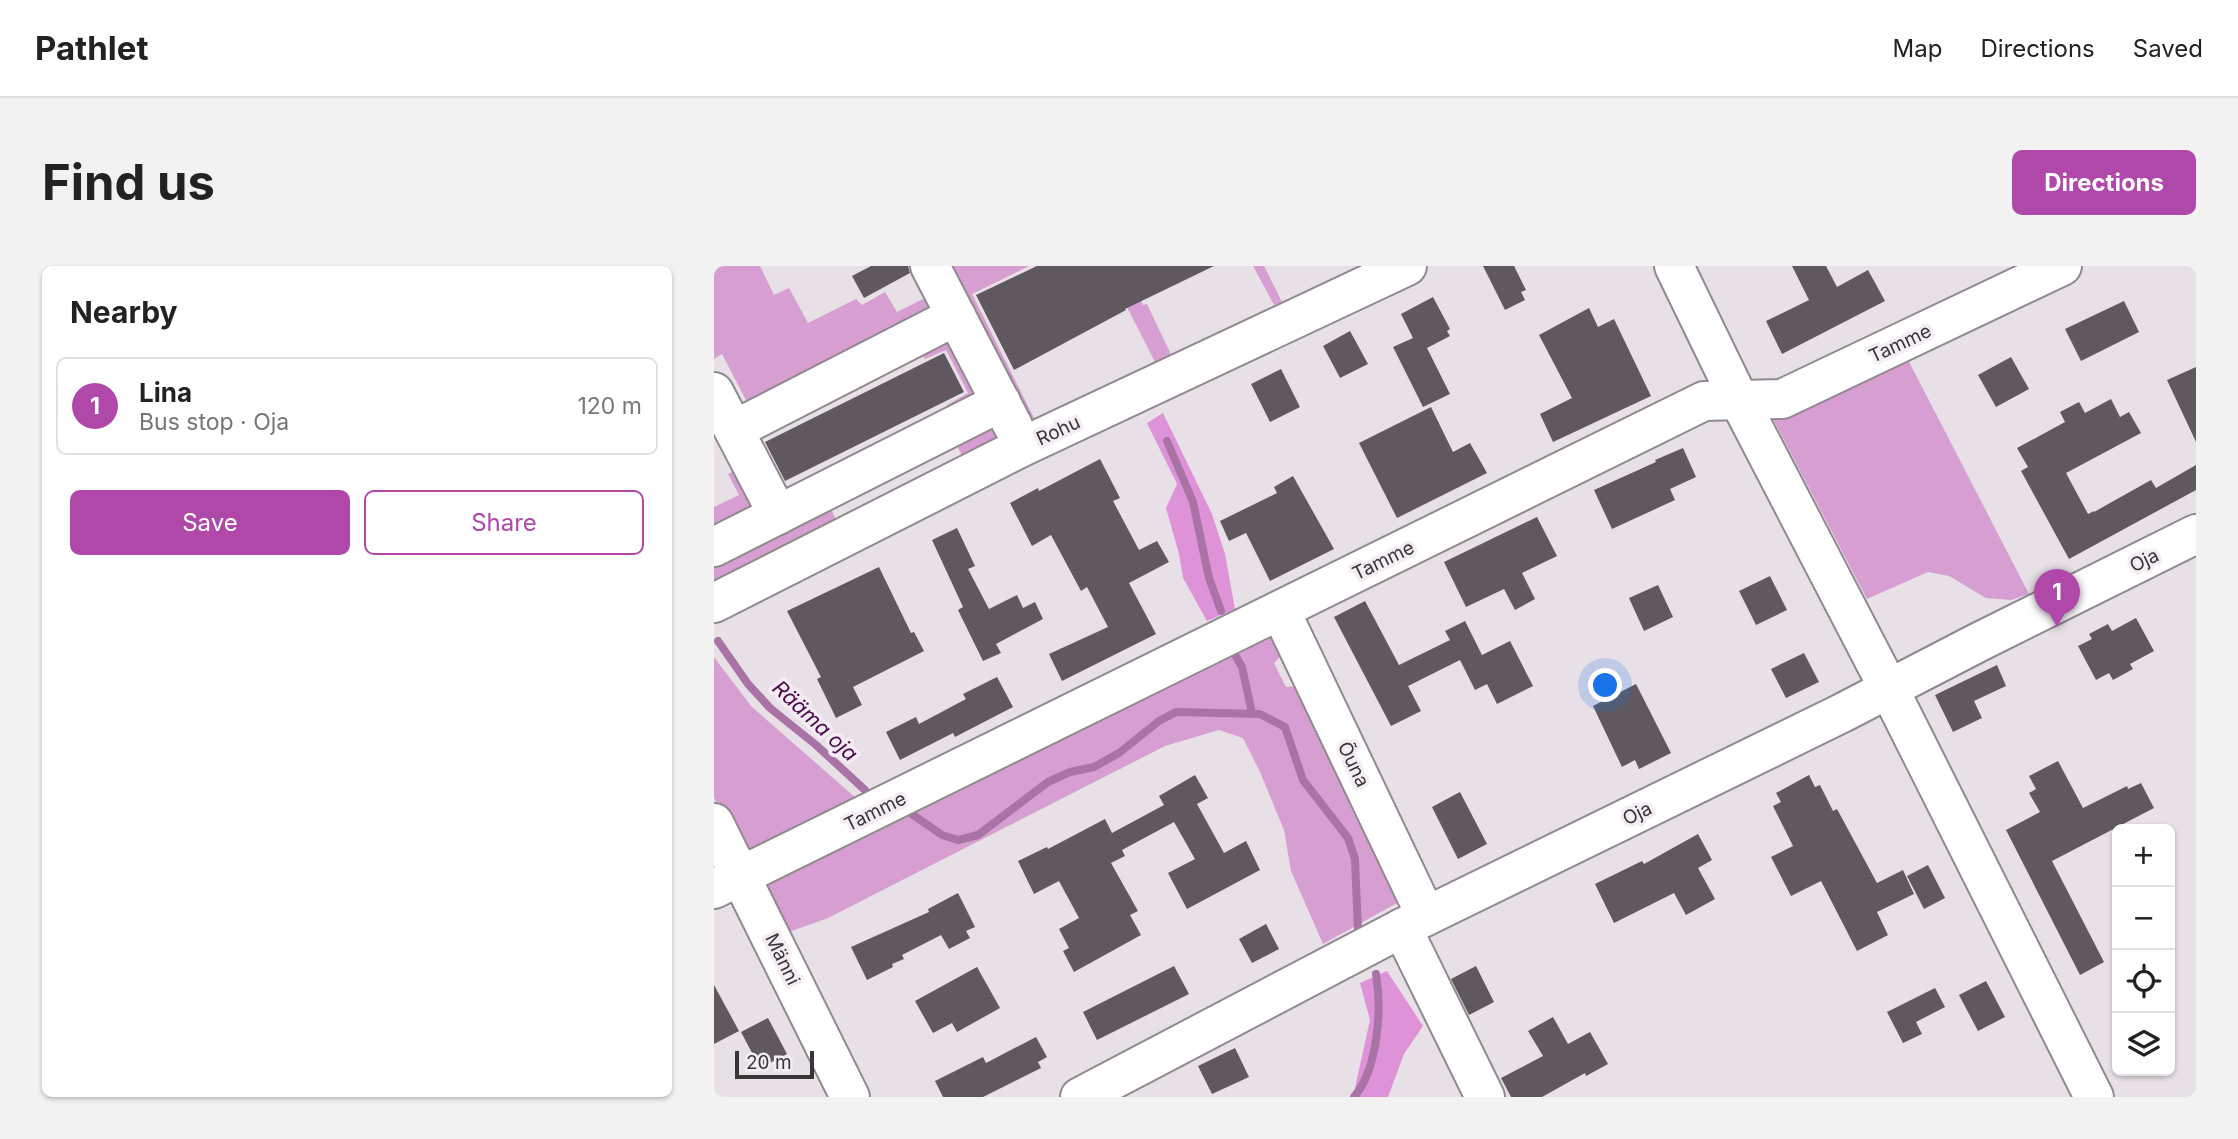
<!DOCTYPE html>
<html lang="en">
<head>
<meta charset="utf-8">
<style>
  :root { --surface:#fff; --page:#f2f2f2; --text:#222; --muted:#767676; --line:#e0e0e0; --accent:#b048aa }
  body { margin:0; font-family:Inter,sans-serif; background:var(--page); color:var(--text) }
  .controls { position:absolute; right:21px; bottom:21px; display:grid; overflow:hidden; border-radius:10px; box-shadow:0 2px 5px #0004 }
  .controls button { width:63px; height:63px; display:grid; place-items:center; padding:0; border:0; border-bottom:2px solid var(--line); background:var(--surface); color:var(--text); font:35px sans-serif }
  .scale { position:absolute; left:21px; bottom:18px; width:79px; box-sizing:border-box; padding-left:7px; border:4px solid #383537; border-top:0; font-size:19px; line-height:24px; white-space:nowrap; color:#383537; -webkit-text-stroke:5px #f5edf4; paint-order:stroke }
  .you { position:absolute; left:892px; top:420px; width:24px; height:24px; margin:-18px; border:5px solid #fff; border-radius:50%; background:#1a73e8; box-shadow:0 0 0 10px #1a73e833 }
  .badge { display:grid; place-items:center; width:46px; height:46px; border-radius:50%; background:var(--accent); color:#fff; font-size:23px; font-weight:700 }
  .pin { position:absolute; translate:-50% -58px; filter:drop-shadow(0 2px 4px #0008) }
  .pin::after { content:''; position:absolute; top:37px; width:24px; height:21px; background:inherit; clip-path:polygon(0 0,100% 0,50% 100%) }
  .list { margin:0; padding:0; list-style:none }
  h2 { display:flex; justify-content:space-between; align-items:center; height:91px; margin:0; padding:0 28px; font-size:30px }
  h2 small { font-size:23px; font-weight:400; color:var(--muted) }
  .list li { display:grid; grid-template-columns:46px 1fr auto; gap:21px; align-items:center; box-sizing:border-box; height:98px; margin:0 14px 14px; padding:0 14px; border:2px solid var(--line); border-radius:10px }
  .list b { display:block; font-size:26px; white-space:nowrap }
  .list p { margin:0; font-size:23px; white-space:nowrap; color:var(--muted) }
  .list em { font-size:23px; font-style:normal; color:var(--muted) }
  .actions { display:flex; gap:14px; padding:21px 28px }
  .actions a { flex:1; padding:16px 0; border:2px solid var(--accent); border-radius:10px; text-align:center; font-size:24px; color:var(--accent) }
  .actions .main { background:var(--accent); color:#fff }
  .icon { flex:none; width:38px; height:38px; fill:none; stroke:currentColor; stroke-width:2; stroke-linecap:round; stroke-linejoin:round }
  .map { position:relative; flex:none; width:1482px; height:831px; overflow:hidden; border-radius:10px }
  header { display:flex; align-items:center; gap:42px; box-sizing:border-box; height:98px; padding:0 35px; background:var(--surface); border-bottom:2px solid var(--line) }
  header strong { font-size:33px }
  nav { display:flex; gap:38px; margin-inline-start:auto; font-size:24px }
  .intro { display:flex; align-items:center; justify-content:space-between; box-sizing:border-box; height:168px; padding:0 42px }
  h1 { margin:0; font-size:49px }
  .button { padding:18px 32px; border-radius:10px; background:var(--accent); color:#fff; font-size:24px; font-weight:700 }
  main { display:flex; gap:42px; padding:0 42px }
  aside { flex:1; background:var(--surface); border-radius:10px; box-shadow:0 2px 5px #0004 }
  .map>svg:first-child { display:block }
  .green { fill:#d79ed2 }
  .forest { fill:#de93d8 }
  .lines { fill:none; stroke-linecap:round; stroke-linejoin:round }
  .stream { stroke:#a974a5; stroke-width:8 }
  .building { fill:#5f585e }
  .minor-casing { stroke:#90898f; stroke-width:42 }
  .minor { stroke:#fff; stroke-width:38 }
  .labels { text-anchor:middle; stroke-width:7; stroke-linejoin:round; paint-order:stroke }
  .street-label { font-size:19px; fill:#383537; stroke:#f5edf4 }
  .water-label { font-size:21px; font-style:italic; fill:#4d084b; stroke:#f5edf4 }
</style>
</head>
<body>
<header>
<strong>Pathlet</strong>
<nav><a>Map</a><a>Directions</a><a>Saved</a></nav>
</header>
<div class="intro"><h1>Find us</h1><a class="button">Directions</a></div>
<main>
<aside>
<h2>Nearby<small></small></h2>
<ul class="list">
<li><span class="badge">1</span><div><b>Lina</b><p>Bus stop · Oja</p></div><em>120 m</em></li>
</ul>
<div class="actions"><a class="main">Save</a><a>Share</a></div>
</aside>
<div class="map">
<svg width="1482" height="831" viewBox="0 0 1482 831">
  <rect width="100%" height="100%" fill="#e8e0e7"/>
  <g class="green">
    <path d="M 0,0 L 46,0 L 60,29 L 75,22 L 94,57 L 142,33 L 148,39 L 171,26 L 183,46 L 209,33 L 217,32 L 225,40 L 34,138 L 8,88 L 0,93 Z"/>
    <path d="M 226,0 L 315,0 L 258,28 L 321,154 L 314,168 Z"/>
    <path d="M 392,0 L 409,0 L 429,39 L 433,38 L 462,99 L 440,100 L 441,96 Z"/>
    <path d="M 539,0 L 550,0 L 568,36 L 560,39 Z"/>
    <path d="M 235,67 L 267,126 L 240,152 L 233,139 L 254,127 L 232,84 L 211,93 L 206,83 Z"/>
    <path d="M 1190,86 L 1315,328 L 1297,334 L 1272,332 L 1235,310 L 1214,306 L 1153,333 L 1059,153 Z"/>
    <path d="M 281,158 L 287,177 L 0,327 L 0,289 L 116,241 L 122,254 L 249,191 L 243,180 L 243,174 Z"/>
    <path d="M 30,200 L 50,240 L 0,273 L 0,241 L 25,229 L 14,208 Z"/>
    <path d="M 559,356 L 572,384 L 560,397 L 572,421 L 589,419 L 685,636 L 609,678 L 577,605 L 570,564 L 546,506 L 529,472 L 505,464 L 451,480 L 114,652 L 72,667 L 60,654 L 50,610 Z"/>
    <path d="M 0,391 L 37,440 L 143,533 L 55,579 L 30,586 L 0,532 Z"/>
  </g>
  <g class="forest">
    <path d="M 449,147 L 498,248 L 511,288 L 521,343 L 493,355 L 469,312 L 465,288 L 452,242 L 463,218 L 433,157 Z"/>
    <path d="M 673,705 L 709,760 L 690,788 L 674,831 L 639,831 L 656,754 L 646,717 Z"/>
  </g>
  <g class="lines">
    <g class="stream">
      <path d="M 453,175 L 479,236 L 495,312 L 507,345"/>
      <path d="M 4,375 L 34,418 L 56,442 L 102,479 L 151,524"/>
      <path d="M 520,387 L 528,401 L 538,447"/>
      <path d="M 192,544 L 228,569 L 244,574 L 264,569 L 334,516 L 356,506 L 380,501 L 405,487 L 445,455 L 462,446 L 546,448 L 571,461 L 589,514 L 634,572 L 641,593 L 644,665"/>
      <path d="M 640,831 C 664,803 668,743 662,708"/>
    </g>
  </g>
  <g class="building">
    <path d="M 157,0 L 194,0 L 196,7 L 150,32 L 138,10 Z"/>
    <path d="M 323,0 L 500,0 L 411,43 L 412,44 L 300,104 L 262,29 Z"/>
    <path d="M 769,0 L 800,0 L 812,24 L 807,26 L 811,34 L 791,44 Z"/>
    <path d="M 1078,0 L 1112,0 L 1123,21 L 1154,4 L 1171,35 L 1068,88 L 1052,55 L 1095,34 Z"/>
    <path d="M 719,31 L 736,63 L 733,65 L 736,70 L 713,82 L 736,128 L 709,141 L 679,81 L 699,72 L 687,48 Z"/>
    <path d="M 1410,35 L 1425,66 L 1367,95 L 1351,63 Z"/>
    <path d="M 875,42 L 884,61 L 900,53 L 937,130 L 839,176 L 826,148 L 858,132 L 825,69 Z"/>
    <path d="M 636,65 L 654,98 L 626,112 L 609,80 Z"/>
    <path d="M 230,87 L 250,126 L 71,215 L 51,176 Z"/>
    <path d="M 1297,91 L 1315,123 L 1282,141 L 1264,109 Z"/>
    <path d="M 1482,101 L 1482,176 L 1453,114 Z"/>
    <path d="M 567,103 L 586,141 L 556,156 L 537,118 Z"/>
    <path d="M 1397,133 L 1406,151 L 1415,146 L 1427,167 L 1352,207 L 1374,248 L 1380,245 L 1380,246 L 1437,214 L 1442,222 L 1482,199 L 1482,224 L 1355,293 L 1307,205 L 1314,201 L 1303,182 L 1351,156 L 1346,146 L 1365,136 L 1371,147 Z"/>
    <path d="M 717,141 L 739,186 L 756,177 L 773,207 L 683,252 L 645,177 Z"/>
    <path d="M 969,182 L 982,211 L 956,223 L 961,234 L 898,263 L 880,224 L 942,196 L 941,194 Z"/>
    <path d="M 386,193 L 406,232 L 399,235 L 425,284 L 443,275 L 455,296 L 415,317 L 442,368 L 348,415 L 335,388 L 394,361 L 373,321 L 367,325 L 337,269 L 318,280 L 296,237 L 324,222 L 325,225 Z"/>
    <path d="M 579,210 L 620,283 L 556,315 L 532,267 L 515,275 L 506,255 L 563,227 L 560,221 Z"/>
    <path d="M 823,251 L 843,290 L 808,307 L 821,333 L 801,344 L 790,323 L 752,341 L 730,296 Z"/>
    <path d="M 243,262 L 261,300 L 254,303 L 275,343 L 303,329 L 309,342 L 321,336 L 329,353 L 282,378 L 287,387 L 269,395 L 244,344 L 249,341 L 218,274 Z"/>
    <path d="M 165,301 L 197,367 L 200,366 L 210,385 L 139,421 L 148,439 L 122,452 L 103,413 L 107,411 L 73,345 Z"/>
    <path d="M 1056,310 L 1073,344 L 1042,359 L 1025,325 Z"/>
    <path d="M 944,319 L 959,351 L 930,365 L 915,332 Z"/>
    <path d="M 651,335 L 685,399 L 736,374 L 731,365 L 751,355 L 768,389 L 796,375 L 819,420 L 783,438 L 773,418 L 761,424 L 746,394 L 694,420 L 707,445 L 677,460 L 620,351 Z"/>
    <path d="M 1422,352 L 1440,385 L 1416,398 L 1419,403 L 1399,414 L 1395,407 L 1382,414 L 1364,380 L 1378,373 L 1375,368 L 1394,358 L 1398,365 Z"/>
    <path d="M 1090,387 L 1105,416 L 1072,432 L 1057,403 Z"/>
    <path d="M 1283,399 L 1292,420 L 1260,435 L 1268,452 L 1239,466 L 1221,429 Z"/>
    <path d="M 283,411 L 299,441 L 241,471 L 239,467 L 186,494 L 172,466 L 202,451 L 205,458 L 252,433 L 249,428 Z"/>
    <path d="M 922,418 L 957,487 L 925,503 L 921,494 L 908,501 L 879,440 Z"/>
    <path d="M 1344,495 L 1369,542 L 1413,520 L 1414,523 L 1427,517 L 1440,542 L 1338,595 L 1390,696 L 1366,709 L 1292,564 L 1326,546 L 1315,527 L 1322,523 L 1315,510 Z"/>
    <path d="M 481,509 L 494,532 L 483,538 L 510,587 L 532,575 L 546,604 L 473,643 L 454,607 L 481,593 L 460,556 L 408,584 L 411,590 L 397,597 L 424,645 L 416,649 L 427,669 L 360,706 L 349,685 L 355,682 L 345,663 L 365,652 L 345,615 L 320,628 L 304,595 L 333,581 L 334,583 L 391,553 L 398,567 L 450,539 L 445,530 Z"/>
    <path d="M 1095,509 L 1101,521 L 1106,519 L 1119,545 L 1123,543 L 1163,617 L 1189,604 L 1200,628 L 1163,646 L 1174,669 L 1143,685 L 1107,615 L 1077,630 L 1057,591 L 1079,580 L 1059,540 L 1067,536 L 1062,527 Z"/>
    <path d="M 746,526 L 773,578 L 744,593 L 718,541 Z"/>
    <path d="M 984,568 L 998,594 L 984,602 L 1001,633 L 972,649 L 960,627 L 900,657 L 881,618 L 928,595 L 930,598 Z"/>
    <path d="M 1214,599 L 1231,632 L 1210,643 L 1193,610 Z"/>
    <path d="M 244,627 L 261,661 L 252,665 L 256,672 L 235,683 L 227,669 L 188,689 L 190,693 L 178,698 L 179,701 L 153,714 L 137,681 L 215,646 L 214,643 Z"/>
    <path d="M 552,658 L 565,683 L 538,697 L 525,673 Z"/>
    <path d="M 460,700 L 475,728 L 383,774 L 369,746 Z"/>
    <path d="M 762,700 L 780,736 L 755,749 L 737,713 Z"/>
    <path d="M 263,701 L 286,742 L 243,766 L 238,757 L 219,767 L 201,735 Z"/>
    <path d="M 1272,715 L 1291,751 L 1264,765 L 1245,729 Z"/>
    <path d="M 0,719 L 25,765 L 0,778 Z"/>
    <path d="M 1221,722 L 1231,741 L 1202,756 L 1208,768 L 1189,777 L 1173,746 Z"/>
    <path d="M 839,751 L 854,778 L 876,766 L 894,798 L 872,810 L 871,807 L 828,831 L 797,831 L 787,812 L 829,790 L 814,765 Z"/>
    <path d="M 54,752 L 73,788 L 46,802 L 27,766 Z"/>
    <path d="M 322,771 L 333,791 L 324,796 L 327,802 L 269,831 L 229,831 L 221,815 L 269,791 L 272,797 Z"/>
    <path d="M 521,782 L 535,811 L 498,828 L 484,800 Z"/>
  </g>
  <g class="lines">
    <g class="minor-casing">
      <g id="minor">
        <path d="M 216,0 L 299,160"/>
        <path d="M 960,0 L 1025,134 L 1175,423 L 1380,831"/>
        <path d="M 0,126 L 64,249"/>
        <path d="M 20,164 L 242,50"/>
        <path d="M 0,281 L 287,136"/>
        <path d="M 0,337 L 310,180 L 693,0"/>
        <path d="M 567,346 L 712,650"/>
        <path d="M 0,557 L 136,831"/>
        <path d="M 0,623 L 990,135 L 1068,133 L 1348,0"/>
        <path d="M 688,662 L 771,831"/>
        <path d="M 366,831 L 688,662 L 1128,447 L 1265,376 L 1482,268"/>
      </g>
    </g>
    <use href="#minor" class="minor"/>
  </g>
  <g class="labels">
    <g class="street-label">
      <text transform="translate(1186 77) rotate(-25)" y="7">Tamme</text>
      <text transform="translate(344 164) rotate(-25)" y="7">Rohu</text>
      <text transform="translate(669 294) rotate(-26)" y="7">Tamme</text>
      <text transform="translate(1430 294) rotate(-26)" y="7">Oja</text>
      <text transform="translate(640 498) rotate(64)" y="7">Õuna</text>
      <text transform="translate(161 545) rotate(-26)" y="7">Tamme</text>
      <text transform="translate(923 547) rotate(-26)" y="7">Oja</text>
      <text transform="translate(69 693) rotate(64)" y="7">Männi</text>
    </g>
    <g class="water-label">
      <text transform="translate(101 455) rotate(43)" y="7">Rääma oja</text>
    </g>
  </g>
</svg>
<div class="controls">
<button>+</button>
<button>−</button>
<button><svg class="icon" aria-label="locate" viewBox="0 0 24 24"><circle cx="12" cy="12" r="6"/><path d="M12 2v4M12 18v4M2 12h4M18 12h4"/></svg></button>
<button><svg class="icon" aria-label="layers" viewBox="0 0 24 24"><path d="M12 4l9 5-9 5-9-5zM3 14l9 5 9-5"/></svg></button>
</div>
<div class="scale">20 m</div>
<div class="you"></div>
<div class="pin badge" style="left:1343px;top:361px">1</div>
</div>
</main>
</body>
</html>
